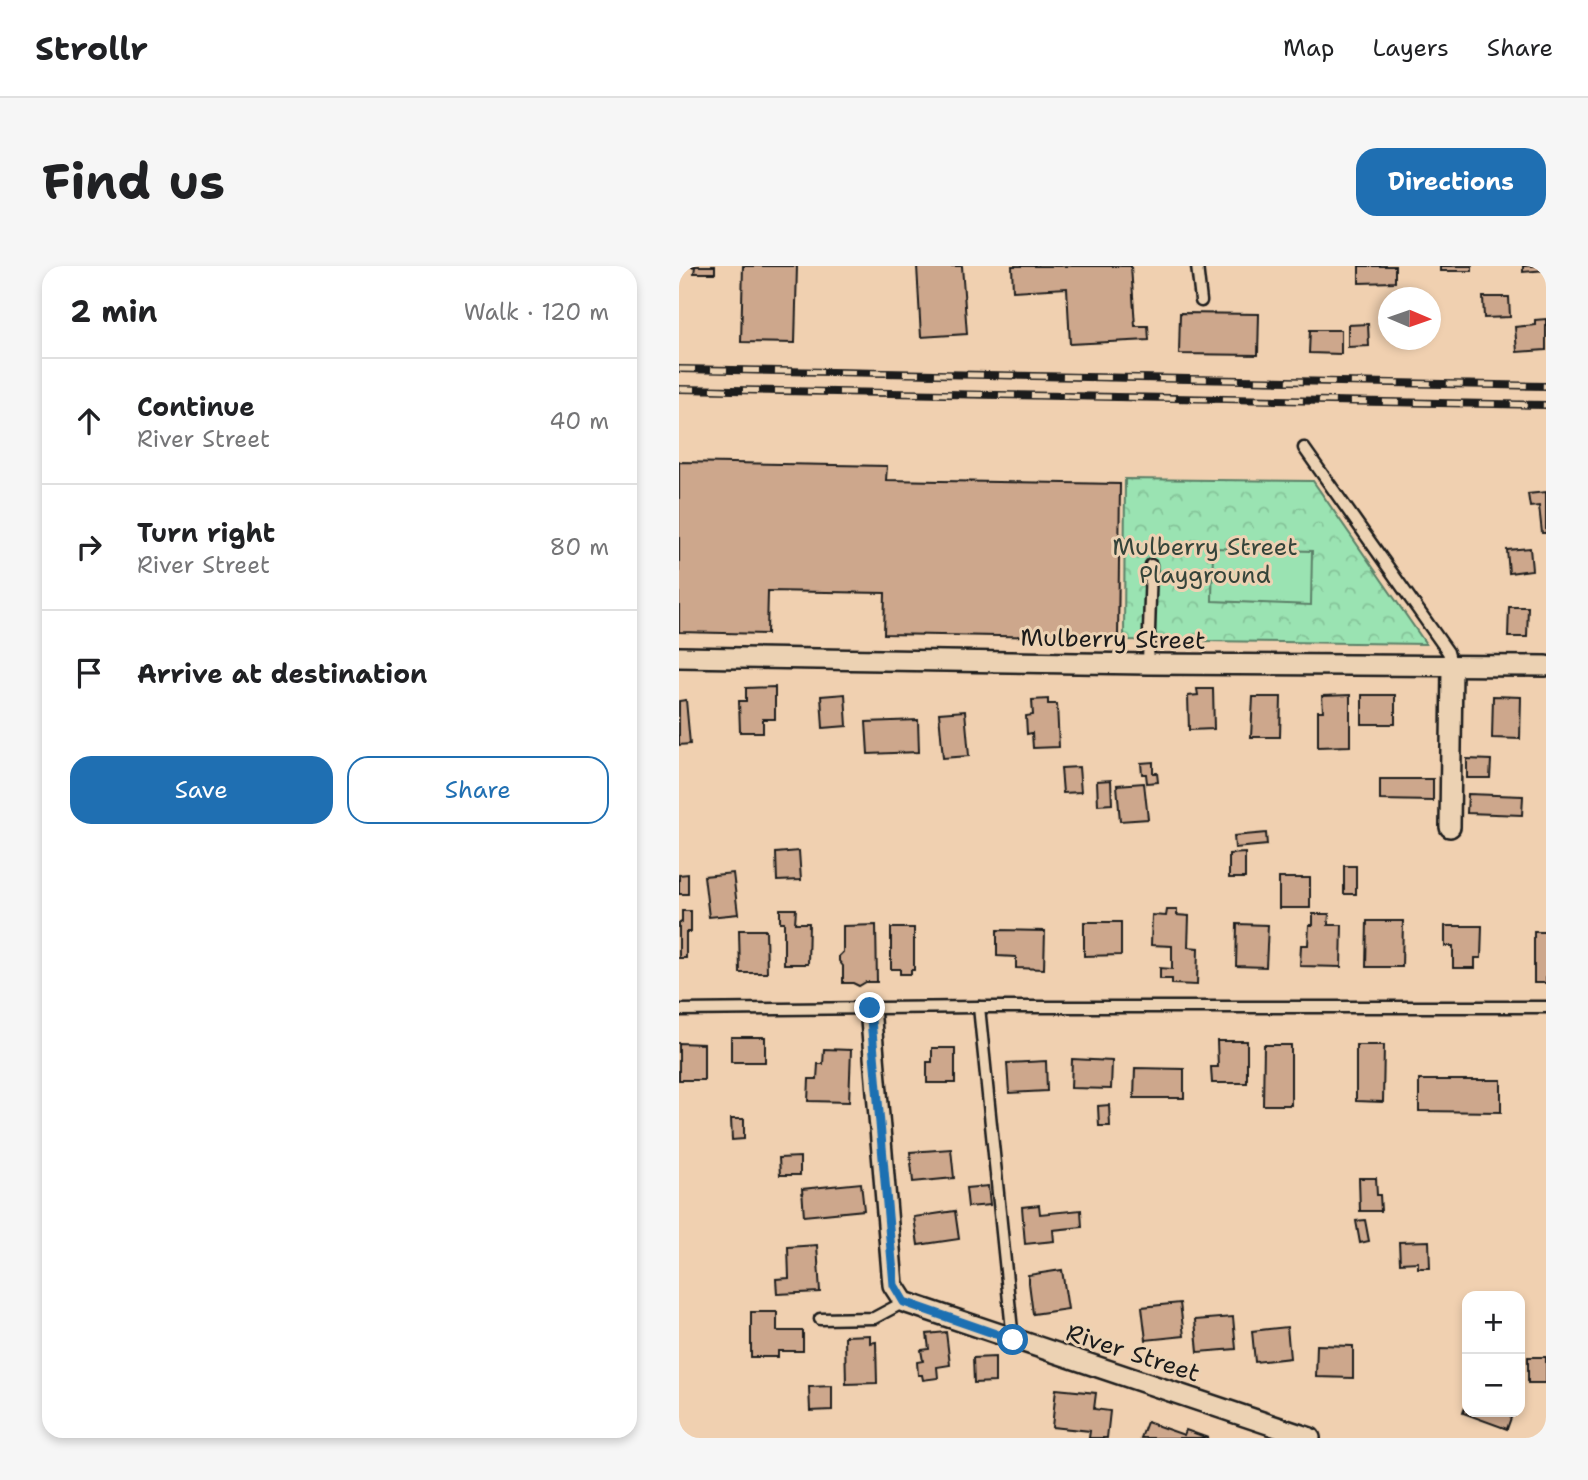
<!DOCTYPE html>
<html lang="en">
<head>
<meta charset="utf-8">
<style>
  :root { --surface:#fff; --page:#f6f6f6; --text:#202124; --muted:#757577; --line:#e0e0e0; --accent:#1f6fb2 }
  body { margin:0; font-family:"Shantell Sans",sans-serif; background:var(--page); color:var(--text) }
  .controls { position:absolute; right:21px; bottom:21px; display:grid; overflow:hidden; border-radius:14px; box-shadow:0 4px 10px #0003 }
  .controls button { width:63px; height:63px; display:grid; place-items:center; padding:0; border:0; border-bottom:2px solid var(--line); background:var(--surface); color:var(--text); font:35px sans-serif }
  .compass { position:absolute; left:699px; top:21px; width:63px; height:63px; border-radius:50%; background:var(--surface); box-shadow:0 4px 10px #0003; rotate:92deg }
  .stop { position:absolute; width:21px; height:21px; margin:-16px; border:5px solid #1f6fb2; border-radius:50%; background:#fff }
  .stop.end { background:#1f6fb2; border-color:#fff; box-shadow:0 2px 7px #0008 }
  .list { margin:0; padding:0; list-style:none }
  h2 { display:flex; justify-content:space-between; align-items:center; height:91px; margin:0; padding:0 28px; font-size:30px }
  h2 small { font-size:23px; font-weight:400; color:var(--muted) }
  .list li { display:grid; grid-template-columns:46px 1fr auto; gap:21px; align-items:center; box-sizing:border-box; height:126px; padding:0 28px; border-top:2px solid var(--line) }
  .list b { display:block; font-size:26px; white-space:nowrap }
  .list p { margin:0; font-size:23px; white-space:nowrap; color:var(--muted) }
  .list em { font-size:23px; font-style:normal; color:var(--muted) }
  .actions { display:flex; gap:14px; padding:21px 28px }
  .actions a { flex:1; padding:16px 0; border:2px solid var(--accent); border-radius:21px; text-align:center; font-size:24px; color:var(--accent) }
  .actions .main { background:var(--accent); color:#fff }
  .icon { flex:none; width:38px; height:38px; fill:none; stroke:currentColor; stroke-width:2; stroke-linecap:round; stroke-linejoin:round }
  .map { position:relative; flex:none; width:867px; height:1172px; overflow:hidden; border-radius:21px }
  header { display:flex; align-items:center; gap:42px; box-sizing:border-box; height:98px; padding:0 35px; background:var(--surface); border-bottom:2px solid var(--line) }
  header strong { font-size:33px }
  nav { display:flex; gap:38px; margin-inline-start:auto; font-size:24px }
  .intro { display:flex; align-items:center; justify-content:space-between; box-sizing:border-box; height:168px; padding:0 42px }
  h1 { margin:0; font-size:49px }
  .button { padding:18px 32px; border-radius:21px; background:var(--accent); color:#fff; font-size:24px; font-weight:700 }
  main { display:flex; gap:42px; padding:0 42px }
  aside { flex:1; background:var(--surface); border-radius:21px; box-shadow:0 4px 10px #0003 }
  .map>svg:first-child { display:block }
  .park { fill:url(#park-crowns); stroke:#5b8067; stroke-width:2 }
  .pitch { fill:#9ae3b2; stroke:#5b8067; stroke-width:2 }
  .building { fill:#cda78c; stroke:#1c1c1c; stroke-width:2 }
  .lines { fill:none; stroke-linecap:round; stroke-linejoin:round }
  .service-casing { stroke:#1c1c1c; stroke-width:15 }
  .minor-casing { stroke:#1c1c1c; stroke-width:24 }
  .service { stroke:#ecd2b3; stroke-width:10 }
  .minor { stroke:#ecd2b3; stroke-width:19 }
  .rail-casing { stroke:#1c1c1c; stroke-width:8 }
  .rail { stroke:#ecd2b3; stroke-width:5; stroke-dasharray:16; stroke-linecap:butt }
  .route { stroke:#1f6fb2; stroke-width:9 }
  .labels { text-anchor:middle; stroke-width:6; stroke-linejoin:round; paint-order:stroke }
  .park-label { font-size:24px; fill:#35443a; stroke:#ecd2b3 }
  .street-label { font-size:24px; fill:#1c1c1c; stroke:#ecd2b3 }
</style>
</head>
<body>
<header>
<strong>Strollr</strong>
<nav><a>Map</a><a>Layers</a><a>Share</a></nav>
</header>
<div class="intro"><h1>Find us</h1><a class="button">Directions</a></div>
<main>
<aside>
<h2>2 min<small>Walk · 120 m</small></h2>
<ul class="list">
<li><svg class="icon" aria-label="ahead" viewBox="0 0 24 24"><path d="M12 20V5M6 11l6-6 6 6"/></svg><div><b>Continue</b><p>River Street</p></div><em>40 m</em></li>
<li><svg class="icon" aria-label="right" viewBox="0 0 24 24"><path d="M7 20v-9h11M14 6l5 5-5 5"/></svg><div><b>Turn right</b><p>River Street</p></div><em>80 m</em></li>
<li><svg class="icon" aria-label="arrive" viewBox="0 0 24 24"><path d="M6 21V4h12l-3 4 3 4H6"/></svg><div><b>Arrive at destination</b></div></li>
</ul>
<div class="actions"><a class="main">Save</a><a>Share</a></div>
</aside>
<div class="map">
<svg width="867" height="1172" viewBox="0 0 867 1172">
  <defs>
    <pattern id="park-crowns" width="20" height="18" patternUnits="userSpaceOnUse" patternTransform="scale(1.75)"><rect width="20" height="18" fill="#9ae3b2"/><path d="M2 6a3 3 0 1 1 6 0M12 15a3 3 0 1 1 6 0" fill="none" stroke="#84c298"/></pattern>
  </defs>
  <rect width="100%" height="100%" fill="#f0d0b0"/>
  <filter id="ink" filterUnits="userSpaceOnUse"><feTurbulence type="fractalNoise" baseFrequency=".0143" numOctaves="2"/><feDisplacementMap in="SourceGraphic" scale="14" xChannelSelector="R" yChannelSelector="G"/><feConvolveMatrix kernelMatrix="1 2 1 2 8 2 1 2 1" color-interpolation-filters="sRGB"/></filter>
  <g filter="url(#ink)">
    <path class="park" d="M 446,213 L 634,215 L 747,378 L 445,374 Z"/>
    <path class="pitch" d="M 534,282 L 633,285 L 632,339 L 533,335 Z"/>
    <g class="building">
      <path d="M 10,0 L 36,0 L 36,7 L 15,7 L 16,1 Z"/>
      <path d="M 64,0 L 118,0 L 116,77 L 62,76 Z"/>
      <path d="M 238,0 L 283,0 L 288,68 L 242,71 Z"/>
      <path d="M 333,0 L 452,0 L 456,60 L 469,60 L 470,74 L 391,78 L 388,22 L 334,25 Z"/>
      <path d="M 680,0 L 716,0 L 716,16 L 680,17 Z"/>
      <rect x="761" y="0" width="32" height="5"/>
      <path d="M 844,0 L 867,0 L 867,4 L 844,6 Z"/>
      <path d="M 804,31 L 830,31 L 831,51 L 805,52 Z"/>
      <path d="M 501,47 L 580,48 L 579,89 L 500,88 Z"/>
      <path d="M 867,53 L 867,84 L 838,86 L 836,61 L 856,59 L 856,54 Z"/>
      <path d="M 689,58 L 690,80 L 669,81 L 669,59 Z"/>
      <path d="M 631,64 L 662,64 L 662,88 L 630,87 Z"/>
      <path d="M 0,196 L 208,200 L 207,214 L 441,218 L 439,372 L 205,368 L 206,327 L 89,325 L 88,368 L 0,366 Z"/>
      <path d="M 867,226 L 867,267 L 863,267 L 860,240 L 851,241 L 849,228 Z"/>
      <path d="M 851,282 L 853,304 L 830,307 L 828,284 Z"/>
      <path d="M 830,341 L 849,341 L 848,371 L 829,371 Z"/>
      <path d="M 96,421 L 96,453 L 84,453 L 84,466 L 61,466 L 60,435 L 67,435 L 67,422 Z"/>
      <path d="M 518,423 L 534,423 L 535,463 L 510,464 L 509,430 L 519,429 Z"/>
      <path d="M 166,428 L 168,460 L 144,462 L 142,430 Z"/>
      <path d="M 671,429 L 671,480 L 639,481 L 639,445 L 644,445 L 643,430 Z"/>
      <rect x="683" y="429" width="33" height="29"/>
      <path d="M 814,430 L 842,431 L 841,473 L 813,472 Z"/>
      <path d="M 574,431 L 602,431 L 601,471 L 572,471 Z"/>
      <path d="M 369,433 L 369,438 L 378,438 L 380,481 L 354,482 L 353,467 L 348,468 L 347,450 L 354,449 L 353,434 Z"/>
      <path d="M 7,434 L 11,478 L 0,479 L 0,435 Z"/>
      <path d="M 286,445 L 290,490 L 264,492 L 260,447 Z"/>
      <path d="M 239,454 L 240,486 L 189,488 L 187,456 Z"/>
      <path d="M 788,493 L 812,494 L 811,512 L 788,512 Z"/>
      <path d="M 474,496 L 474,507 L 478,507 L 479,516 L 468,517 L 467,508 L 463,508 L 462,497 Z"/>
      <path d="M 400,501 L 402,526 L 384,527 L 382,502 Z"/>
      <path d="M 701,513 L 754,513 L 754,535 L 701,534 Z"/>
      <path d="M 432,514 L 433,538 L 419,539 L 418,515 Z"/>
      <path d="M 465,517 L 469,553 L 441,555 L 438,519 Z"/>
      <path d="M 789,528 L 844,530 L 843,549 L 788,547 Z"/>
      <path d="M 587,567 L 588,579 L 556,582 L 555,570 Z"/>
      <path d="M 120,585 L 122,614 L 98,615 L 97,587 Z"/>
      <path d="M 566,587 L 566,612 L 550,612 L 550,588 Z"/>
      <rect x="665" y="600" width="12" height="28"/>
      <path d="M 54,607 L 59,648 L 30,651 L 25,610 Z"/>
      <path d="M 9,608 L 9,628 L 0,628 L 0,609 Z"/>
      <rect x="600" y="612" width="31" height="30"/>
      <path d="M 101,643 L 117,643 L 116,657 L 130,657 L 129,698 L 105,698 L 105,656 L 101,656 Z"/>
      <path d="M 488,644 L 498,644 L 498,649 L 510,650 L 509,681 L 519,682 L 518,719 L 493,718 L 493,713 L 481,713 L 481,702 L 493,703 L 493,680 L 472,679 L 473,649 L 487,650 Z"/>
      <path d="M 3,645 L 12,645 L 12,666 L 7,666 L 7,692 L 0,692 L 0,657 L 3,656 Z"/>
      <path d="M 634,648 L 650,648 L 649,659 L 663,659 L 662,701 L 621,700 L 622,679 L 629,679 L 630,659 L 634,659 Z"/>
      <path d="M 688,655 L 724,655 L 723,701 L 687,701 Z"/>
      <path d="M 405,656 L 442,656 L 442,689 L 405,690 Z"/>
      <path d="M 558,658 L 589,659 L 587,701 L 557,700 Z"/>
      <path d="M 197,659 L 198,716 L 187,716 L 180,720 L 174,717 L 164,717 L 164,700 L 160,695 L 160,690 L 164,686 L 164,660 Z"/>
      <path d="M 766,660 L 803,660 L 802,692 L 796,692 L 796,702 L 774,702 L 774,680 L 766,680 Z"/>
      <path d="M 212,662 L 235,662 L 235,704 L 232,704 L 232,708 L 221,708 L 221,703 L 212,703 Z"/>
      <path d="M 60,664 L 87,664 L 88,707 L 61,707 Z"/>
      <path d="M 318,664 L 366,665 L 365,703 L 337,702 L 337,691 L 318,690 Z"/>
      <rect x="855" y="666" width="12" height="51"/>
      <rect x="52" y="771" width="34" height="25"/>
      <path d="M 538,775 L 568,775 L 568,817 L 533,817 L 532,801 L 539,801 Z"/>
      <path d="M 0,777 L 25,778 L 25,814 L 0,814 Z"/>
      <path d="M 585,779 L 612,779 L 612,839 L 584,839 Z"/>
      <path d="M 677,779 L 705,779 L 704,836 L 677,835 Z"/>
      <path d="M 253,782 L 276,782 L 276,817 L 248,817 L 248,796 L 253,796 Z"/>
      <path d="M 145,783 L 172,784 L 170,836 L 129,835 L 130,813 L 138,813 L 139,798 L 144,798 Z"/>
      <path d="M 393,793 L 433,795 L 432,823 L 392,822 Z"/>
      <path d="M 367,795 L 368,825 L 330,827 L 328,797 Z"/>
      <path d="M 456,802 L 505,803 L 505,832 L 455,832 Z"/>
      <path d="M 740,814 L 822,814 L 822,846 L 740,845 Z"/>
      <path d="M 430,839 L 431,860 L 420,860 L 419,840 Z"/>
      <path d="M 52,853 L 65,853 L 65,873 L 53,874 Z"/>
      <path d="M 272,883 L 275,912 L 234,916 L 231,886 Z"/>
      <path d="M 121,891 L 121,909 L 101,909 L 100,892 Z"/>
      <path d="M 680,912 L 697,912 L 698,929 L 701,929 L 702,945 L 681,945 Z"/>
      <path d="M 182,917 L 185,944 L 125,950 L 123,923 Z"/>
      <path d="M 309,920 L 311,939 L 289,941 L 287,922 Z"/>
      <path d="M 360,939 L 361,948 L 402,944 L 403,961 L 374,964 L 375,975 L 346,978 L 343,941 Z"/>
      <path d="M 276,945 L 280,973 L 239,979 L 235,951 Z"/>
      <path d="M 686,954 L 690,975 L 681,977 L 677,955 Z"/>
      <path d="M 750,975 L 751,1002 L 739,1002 L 739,996 L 721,997 L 720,976 Z"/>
      <path d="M 138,979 L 141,1026 L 98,1028 L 97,1013 L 110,1012 L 109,981 Z"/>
      <path d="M 383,1004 L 389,1043 L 354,1048 L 349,1009 Z"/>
      <path d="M 501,1037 L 505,1070 L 467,1074 L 463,1041 Z"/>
      <path d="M 72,1046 L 98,1046 L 98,1065 L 124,1065 L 124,1085 L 99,1085 L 99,1091 L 72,1091 Z"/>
      <path d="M 554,1051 L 557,1083 L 519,1086 L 516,1054 Z"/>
      <path d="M 608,1061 L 611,1092 L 576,1096 L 573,1065 Z"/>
      <path d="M 267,1066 L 271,1099 L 258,1101 L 259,1112 L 244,1114 L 243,1109 L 239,1109 L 238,1096 L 244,1095 L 242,1084 L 250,1083 L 248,1068 Z"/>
      <path d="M 191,1069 L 191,1077 L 197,1076 L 198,1117 L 167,1118 L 166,1070 Z"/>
      <path d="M 638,1079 L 674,1080 L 674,1112 L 637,1111 Z"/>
      <path d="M 316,1091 L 316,1116 L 295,1117 L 294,1092 Z"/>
      <rect x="849" y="1091" width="18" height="26"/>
      <path d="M 153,1120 L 153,1144 L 131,1145 L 130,1121 Z"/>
      <path d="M 377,1123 L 417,1127 L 415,1143 L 431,1145 L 428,1172 L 410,1172 L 411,1165 L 373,1161 Z"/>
      <path d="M 788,1135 L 788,1146 L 834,1146 L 828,1163 L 784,1147 Z"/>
      <path d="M 468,1156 L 505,1169 L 507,1164 L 529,1172 L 462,1172 Z"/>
    </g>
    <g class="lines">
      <g class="service-casing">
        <g id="service">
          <path d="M 518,0 L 522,35"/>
          <path d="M 625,182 L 769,386 L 773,401"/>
          <path d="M 469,398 L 472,299"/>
          <path d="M 300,741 L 334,1074"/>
          <path d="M 0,744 L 300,741 L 867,741"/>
          <path d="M 141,1053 L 195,1052 L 225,1036"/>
        </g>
      </g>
      <g class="minor-casing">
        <g id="minor">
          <path d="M 0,391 L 469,398 L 867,400"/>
          <path d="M 771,561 L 773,401"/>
          <path d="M 191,742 L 214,1019 L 225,1036 L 631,1172"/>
        </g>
      </g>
      <use href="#service" class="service"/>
      <use href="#minor" class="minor"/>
      <g class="rail-casing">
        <g id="rail">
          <path d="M 0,103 L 867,120"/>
          <path d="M 0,123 L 867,139"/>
        </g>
      </g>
      <use href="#rail" class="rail"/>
    </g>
  </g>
  <g class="lines" filter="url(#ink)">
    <path class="route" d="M 191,742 L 215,1019 L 225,1036 L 334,1074"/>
  </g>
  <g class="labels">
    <g class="park-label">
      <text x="526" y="289">Mulberry Street<tspan x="526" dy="28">Playground</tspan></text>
    </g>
    <g class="street-label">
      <text transform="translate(434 373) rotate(1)" y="8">Mulberry Street</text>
      <text transform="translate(454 1087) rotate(18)" y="8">River Street</text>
    </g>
  </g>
</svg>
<div class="controls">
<button>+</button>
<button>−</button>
</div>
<svg class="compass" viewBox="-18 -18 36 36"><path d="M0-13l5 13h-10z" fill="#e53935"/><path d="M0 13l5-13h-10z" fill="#757577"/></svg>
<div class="stop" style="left:334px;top:1074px"></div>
<div class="stop end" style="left:191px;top:742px"></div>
</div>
</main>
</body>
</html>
